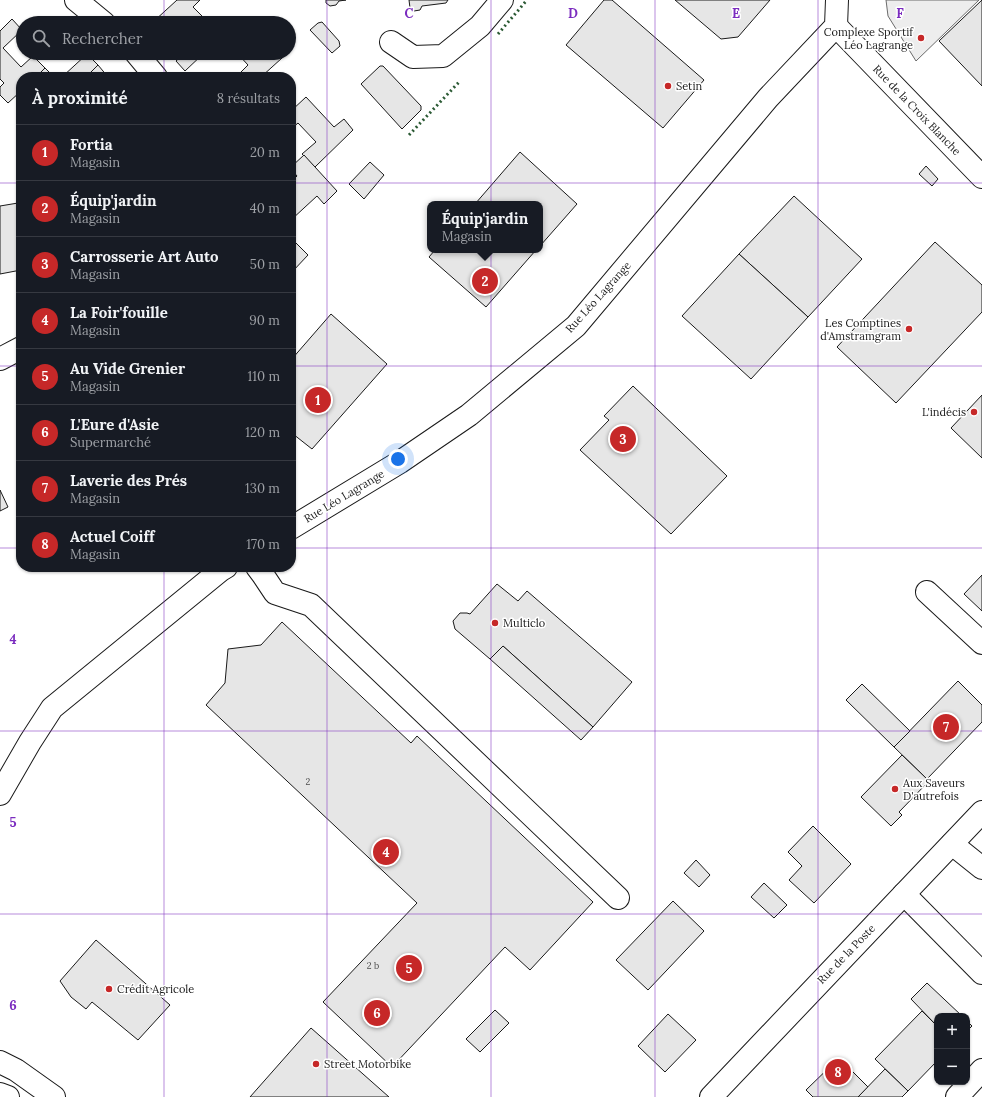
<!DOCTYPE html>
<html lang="fr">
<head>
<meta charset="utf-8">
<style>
  :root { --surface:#171b24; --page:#242831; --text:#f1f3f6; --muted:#9ea1a6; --line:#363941; --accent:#c62828 }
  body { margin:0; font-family:Lora,serif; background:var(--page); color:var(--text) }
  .controls { position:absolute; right:12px; bottom:12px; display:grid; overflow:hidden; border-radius:8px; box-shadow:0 1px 3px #0004 }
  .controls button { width:36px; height:36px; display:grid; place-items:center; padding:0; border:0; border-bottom:1px solid var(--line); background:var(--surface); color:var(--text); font:20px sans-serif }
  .you { position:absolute; left:398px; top:459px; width:14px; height:14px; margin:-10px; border:3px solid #fff; border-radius:50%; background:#1a73e8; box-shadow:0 0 0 6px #1a73e833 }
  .badge { display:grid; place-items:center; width:26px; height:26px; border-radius:50%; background:var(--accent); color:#fff; font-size:13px; font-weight:700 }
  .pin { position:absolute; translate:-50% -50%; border:2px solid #fff; box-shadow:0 1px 4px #0006 }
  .popup { position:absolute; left:427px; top:201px; width:116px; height:52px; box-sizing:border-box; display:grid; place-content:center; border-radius:8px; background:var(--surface); filter:drop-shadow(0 1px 3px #0005); font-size:13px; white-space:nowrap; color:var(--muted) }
  .popup b { font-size:15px; color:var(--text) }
  .popup::after { content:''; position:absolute; left:50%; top:100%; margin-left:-8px; border:8px solid transparent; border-top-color:var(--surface) }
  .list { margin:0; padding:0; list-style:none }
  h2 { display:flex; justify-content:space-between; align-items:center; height:52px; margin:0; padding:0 16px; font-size:17px }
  h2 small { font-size:13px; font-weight:400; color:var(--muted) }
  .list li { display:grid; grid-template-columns:26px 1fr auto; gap:12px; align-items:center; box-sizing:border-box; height:56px; padding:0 16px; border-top:1px solid var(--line) }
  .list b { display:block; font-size:15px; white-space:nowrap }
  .list p { margin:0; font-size:13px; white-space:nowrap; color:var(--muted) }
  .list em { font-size:13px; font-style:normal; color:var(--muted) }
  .icon { flex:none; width:22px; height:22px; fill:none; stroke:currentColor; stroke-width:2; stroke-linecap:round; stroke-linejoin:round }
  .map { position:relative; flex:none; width:982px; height:1097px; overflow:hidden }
  .search { position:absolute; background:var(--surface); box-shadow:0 1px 3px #0004; left:16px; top:16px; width:280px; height:44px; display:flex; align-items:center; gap:10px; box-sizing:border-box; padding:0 14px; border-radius:22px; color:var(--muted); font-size:15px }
  .panel { position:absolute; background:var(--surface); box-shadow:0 1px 3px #0004; left:16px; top:72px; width:280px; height:500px; border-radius:16px }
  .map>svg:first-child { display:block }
  .green { fill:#ededed; stroke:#6a6a6a }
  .building { fill:#e6e6e6; stroke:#1a1a1a }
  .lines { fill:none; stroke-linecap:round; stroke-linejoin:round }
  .minor-casing { stroke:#1a1a1a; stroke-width:24 }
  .major-casing { stroke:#1a1a1a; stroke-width:24 }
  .minor { stroke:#fff; stroke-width:22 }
  .major { stroke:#fff; stroke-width:22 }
  .hedge { stroke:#2b5a34; stroke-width:3; stroke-dasharray:2 3; stroke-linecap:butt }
  .grid { fill:none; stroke:#7b2cbf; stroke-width:1; stroke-opacity:0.55 }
  .poi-dot { fill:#c62828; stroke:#fff; stroke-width:1.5 }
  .labels { text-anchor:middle; stroke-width:3; stroke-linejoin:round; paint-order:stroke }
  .number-label { font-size:9px; fill:#4d4d4d }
  .poi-label { font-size:11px; fill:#1a1a1a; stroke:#fff; text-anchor:start }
  .street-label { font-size:11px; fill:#1a1a1a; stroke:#fff }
  .grid-label { font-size:13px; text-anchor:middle; font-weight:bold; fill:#7b2cbf; stroke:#fff; stroke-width:3; stroke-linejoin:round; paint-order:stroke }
</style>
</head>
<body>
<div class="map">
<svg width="982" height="1097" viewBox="0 0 982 1097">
  <rect width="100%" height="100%" fill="#fff"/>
  <path class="green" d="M 886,0 L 979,0 L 916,61 L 888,16 Z"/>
  <g class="building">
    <path d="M 177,0 L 200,0 L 193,7 L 209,23 L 155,23 L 153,22 Z"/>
    <path d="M 326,0 L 346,0 L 339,1 L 336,5 L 330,6 L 326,3 Z"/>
    <path d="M 409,0 L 448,0 L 446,3 L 422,6 L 420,10 L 414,11 L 410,8 Z"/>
    <path d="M 604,0 L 612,0 L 704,80 L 663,128 L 566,45 Z"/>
    <path d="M 675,0 L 770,0 L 738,37 L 721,39 Z"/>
    <path d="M 982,0 L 982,86 L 939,41 Z"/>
    <path d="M 243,17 L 249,23 L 237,23 Z"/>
    <path d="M 12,19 L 22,30 L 3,48 L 21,67 L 33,56 L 45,68 L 36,77 L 21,77 L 21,91 L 8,103 L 0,95 L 0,87 L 4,83 L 0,79 L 0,31 Z"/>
    <path d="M 322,22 L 339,41 L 340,46 L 332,53 L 310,30 L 318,23 Z"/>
    <path d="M 185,53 L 204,53 L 185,71 L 176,61 Z"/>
    <path d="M 237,53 L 277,53 L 282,58 L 261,77 L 236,77 L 248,65 Z"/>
    <path d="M 87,54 L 98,65 L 86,77 L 62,77 Z"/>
    <path d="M 98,65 L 108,77 L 86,77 Z"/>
    <path d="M 380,66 L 383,66 L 421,106 L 421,110 L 402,129 L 361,84 Z"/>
    <path d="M 45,68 L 54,77 L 36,77 Z"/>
    <path d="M 306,97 L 334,127 L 344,119 L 353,130 L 315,167 L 302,154 L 316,142 L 298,123 L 291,129 L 291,111 Z"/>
    <path d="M 520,152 L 577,204 L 540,246 L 540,204 L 475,204 Z"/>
    <path d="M 304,155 L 337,191 L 324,204 L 317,196 L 291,220 L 291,182 L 297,176 L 291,169 L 291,167 Z"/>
    <path d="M 370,162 L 384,175 L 364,199 L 349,184 Z"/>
    <path d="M 926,166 L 938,179 L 932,186 L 919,174 Z"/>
    <path d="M 794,196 L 862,259 L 808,317 L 739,254 Z"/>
    <path d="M 18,203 L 21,221 L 21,270 L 0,274 L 0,206 Z"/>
    <path d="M 291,238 L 308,255 L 292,272 L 291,271 Z"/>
    <path d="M 935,242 L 982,285 L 982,312 L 896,403 L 837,347 Z"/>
    <path d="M 435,250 L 536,250 L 486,307 L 429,257 Z"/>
    <path d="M 739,254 L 808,317 L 751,379 L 682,316 Z"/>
    <path d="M 331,314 L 387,364 L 312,449 L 293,434 L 291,436 L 291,360 Z"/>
    <path d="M 633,386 L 727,476 L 671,534 L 580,450 L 609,420 L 604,416 Z"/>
    <path d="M 982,395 L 982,458 L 951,428 Z"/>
    <path d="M 0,490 L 8,507 L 0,511 Z"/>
    <path d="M 982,575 L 982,611 L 964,594 Z"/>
    <path d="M 497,584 L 518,601 L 527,591 L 632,682 L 593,727 L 503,646 L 490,659 L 455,629 L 453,621 L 460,613 L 467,613 L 470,614 Z"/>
    <path d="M 282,622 L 411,743 L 417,736 L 593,902 L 530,970 L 505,947 L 392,1067 L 323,1002 L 417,903 L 206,705 L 225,683 L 228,649 L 261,645 Z"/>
    <path d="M 503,646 L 593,727 L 581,740 L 490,659 Z"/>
    <path d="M 958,681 L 982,705 L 982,722 L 927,779 L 894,747 Z"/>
    <path d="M 862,684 L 910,731 L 894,747 L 846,700 Z"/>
    <path d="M 902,755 L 929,781 L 899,812 L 902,815 L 891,826 L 861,797 Z"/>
    <path d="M 813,826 L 851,864 L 814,903 L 789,880 L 802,866 L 788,852 Z"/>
    <path d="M 696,860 L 710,875 L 699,887 L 684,873 Z"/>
    <path d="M 764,883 L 787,905 L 774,918 L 751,897 Z"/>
    <path d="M 673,901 L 704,931 L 648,990 L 616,960 Z"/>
    <path d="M 96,940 L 170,1005 L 138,1040 L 92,1002 L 86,1009 L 71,997 L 60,981 Z"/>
    <path d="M 927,983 L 962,1016 L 937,1016 L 937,1026 L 911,999 Z"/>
    <path d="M 495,1010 L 509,1023 L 480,1052 L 466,1039 Z"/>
    <path d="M 922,1011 L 937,1026 L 937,1061 L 908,1091 L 875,1059 Z"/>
    <path d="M 668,1014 L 696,1040 L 665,1072 L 638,1046 Z"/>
    <path d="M 967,1021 L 972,1026 L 967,1031 Z"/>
    <path d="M 311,1028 L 389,1097 L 250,1097 Z"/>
    <path d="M 839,1058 L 868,1087 L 858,1097 L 813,1097 L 806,1090 Z"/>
    <path d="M 885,1069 L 908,1091 L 902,1097 L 858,1097 Z"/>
  </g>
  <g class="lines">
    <g class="minor-casing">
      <g id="minor">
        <path d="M 76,0 L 104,23"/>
        <path d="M 836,26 L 982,177"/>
        <path d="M 391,42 L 413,57 L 443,56 L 480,26 L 502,0"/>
        <path d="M 136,53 L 156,77"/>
        <path d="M 0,359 L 21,348"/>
        <path d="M 291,528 L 400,462 L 469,415 L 576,326 L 768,98 L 836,26 L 837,0"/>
        <path d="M 257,567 L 263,575 L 275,593 L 311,605 L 618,898"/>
        <path d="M 927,592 L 982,643"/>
        <path d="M 0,794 L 30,742 L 52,708 L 221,570 L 226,567"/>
        <path d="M 952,844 L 982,868"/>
        <path d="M 904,894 L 982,973"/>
        <path d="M 711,1097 L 982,812"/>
        <path d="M 957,1097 L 982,1070"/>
      </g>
    </g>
    <g class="major-casing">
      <g id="major">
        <path d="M 0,1062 L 16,1070 L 54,1097"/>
        <path d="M 0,1094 L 8,1097"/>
      </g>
    </g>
    <use href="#minor" class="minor"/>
    <use href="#major" class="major"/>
    <g class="hedge">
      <path d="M 498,34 L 527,0"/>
      <path d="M 409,135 L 460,81"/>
    </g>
  </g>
  <path class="grid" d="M 164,0 L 164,23M 327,0 L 327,1097M 491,0 L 491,1097M 655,0 L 655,1097M 818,0 L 818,1097M 164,53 L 164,77M 0,183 L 21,183M 291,183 L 982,183M 0,366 L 21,366M 291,366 L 982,366M 0,548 L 21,548M 291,548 L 982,548M 164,567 L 164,1097M 0,731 L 982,731M 0,914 L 982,914"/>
  <g class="poi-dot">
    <circle cx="921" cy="38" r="4"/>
    <circle cx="668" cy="86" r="4"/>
    <circle cx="909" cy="329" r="4"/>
    <circle cx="974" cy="412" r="4"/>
    <circle cx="495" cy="623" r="4"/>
    <circle cx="895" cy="789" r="4"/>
    <circle cx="109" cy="989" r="4"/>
    <circle cx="316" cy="1064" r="4"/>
  </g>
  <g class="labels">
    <g class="number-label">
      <text x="308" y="785">2</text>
      <text x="373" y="969">2 b</text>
    </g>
    <g class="poi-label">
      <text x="913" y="36" text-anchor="end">Complexe Sportif<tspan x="913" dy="13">Léo Lagrange</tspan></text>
      <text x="676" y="90">Setin</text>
      <text x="901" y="327" text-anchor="end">Les Comptines<tspan x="901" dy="13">d'Amstramgram</tspan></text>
      <text x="966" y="416" text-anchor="end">L'indécis</text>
      <text x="503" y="627">Multiclo</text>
      <text x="903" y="787">Aux Saveurs<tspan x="903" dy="13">D'autrefois</tspan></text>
      <text x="117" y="993">Crédit Agricole</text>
      <text x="324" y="1068">Street Motorbike</text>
    </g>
    <g class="street-label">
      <text transform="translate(917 110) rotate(46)" y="4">Rue de la Croix Blanche</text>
      <text transform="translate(598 297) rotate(-48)" y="4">Rue Léo Lagrange</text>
      <text transform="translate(344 496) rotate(-31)" y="4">Rue Léo Lagrange</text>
      <text transform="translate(846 954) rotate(-46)" y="4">Rue de la Poste</text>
    </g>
  </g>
  <g class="grid-label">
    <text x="409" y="18">C</text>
    <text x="573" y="18">D</text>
    <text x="736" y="18">E</text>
    <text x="900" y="18">F</text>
    <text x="13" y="644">4</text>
    <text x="13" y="827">5</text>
    <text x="13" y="1010">6</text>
  </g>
</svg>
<div class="controls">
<button>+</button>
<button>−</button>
</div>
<div class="you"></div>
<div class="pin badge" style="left:318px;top:400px">1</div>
<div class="pin badge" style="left:485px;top:281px">2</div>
<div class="popup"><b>Équip'jardin</b>Magasin</div>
<div class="pin badge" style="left:623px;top:439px">3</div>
<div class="pin badge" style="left:386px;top:852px">4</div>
<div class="pin badge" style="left:409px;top:968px">5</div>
<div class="pin badge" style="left:377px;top:1013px">6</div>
<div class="pin badge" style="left:946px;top:727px">7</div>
<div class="pin badge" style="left:838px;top:1072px">8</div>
<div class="search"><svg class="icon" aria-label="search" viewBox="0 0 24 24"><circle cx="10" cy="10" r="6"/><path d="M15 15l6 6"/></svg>Rechercher</div>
<section class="panel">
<h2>À proximité<small>8 résultats</small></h2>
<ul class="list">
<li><span class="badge">1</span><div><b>Fortia</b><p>Magasin</p></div><em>20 m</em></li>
<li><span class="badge">2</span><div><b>Équip'jardin</b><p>Magasin</p></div><em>40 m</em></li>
<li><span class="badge">3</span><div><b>Carrosserie Art Auto</b><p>Magasin</p></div><em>50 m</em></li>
<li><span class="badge">4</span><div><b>La Foir'fouille</b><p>Magasin</p></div><em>90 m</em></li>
<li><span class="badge">5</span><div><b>Au Vide Grenier</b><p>Magasin</p></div><em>110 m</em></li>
<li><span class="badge">6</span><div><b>L'Eure d'Asie</b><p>Supermarché</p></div><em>120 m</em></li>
<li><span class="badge">7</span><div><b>Laverie des Prés</b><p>Magasin</p></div><em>130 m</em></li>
<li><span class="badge">8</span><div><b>Actuel Coiff</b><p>Magasin</p></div><em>170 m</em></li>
</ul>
</section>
</div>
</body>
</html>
